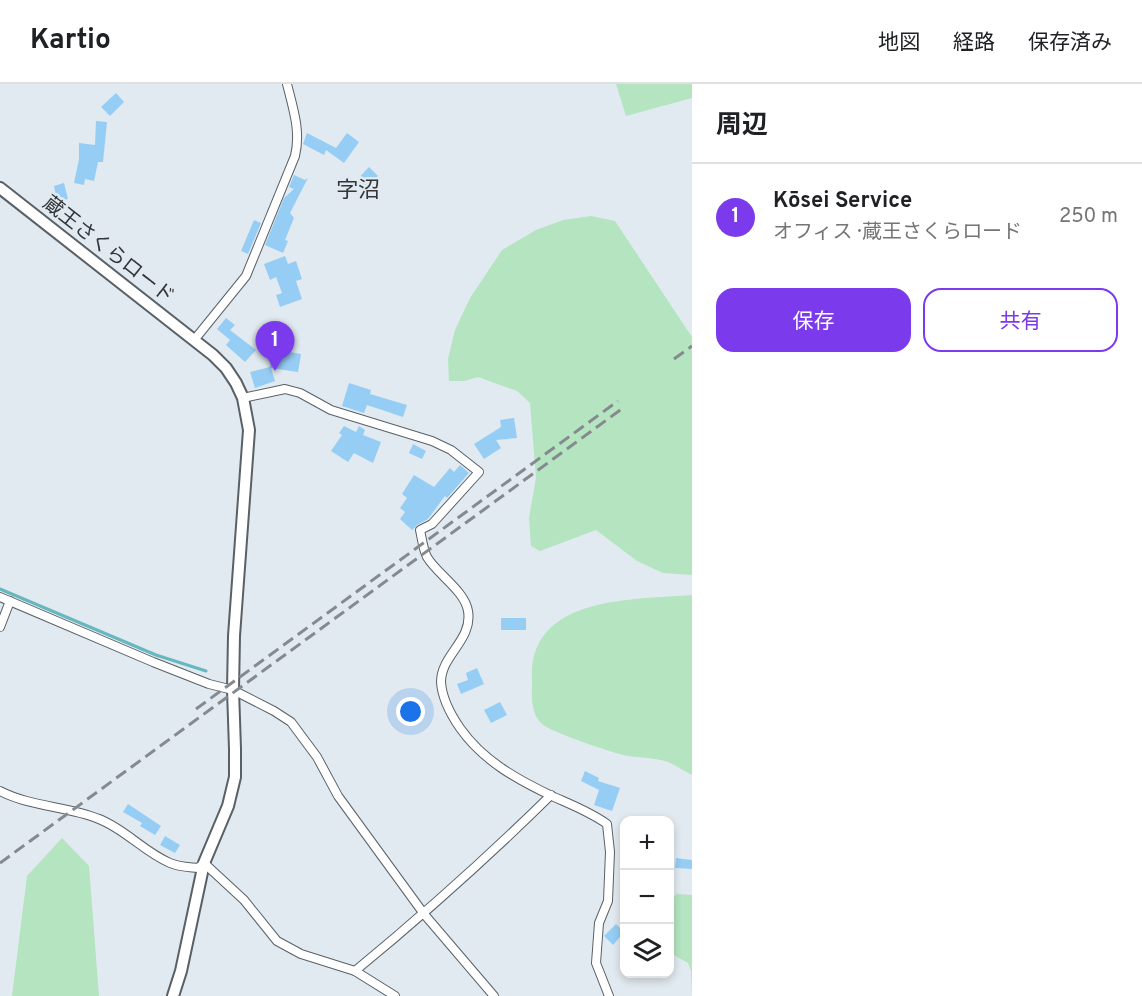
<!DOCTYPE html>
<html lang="ja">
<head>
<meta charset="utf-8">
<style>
  :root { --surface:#fff; --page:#f2f2f2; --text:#202124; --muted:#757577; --line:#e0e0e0; --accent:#7c3aed }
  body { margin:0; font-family:Overpass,"Noto Sans JP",sans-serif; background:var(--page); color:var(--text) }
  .controls { position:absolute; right:18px; bottom:18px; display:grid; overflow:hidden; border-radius:12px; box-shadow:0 3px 9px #0003 }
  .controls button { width:54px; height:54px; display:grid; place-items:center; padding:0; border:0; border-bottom:2px solid var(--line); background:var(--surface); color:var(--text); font:30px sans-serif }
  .you { position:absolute; left:411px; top:628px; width:21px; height:21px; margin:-15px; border:4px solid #fff; border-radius:50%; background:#1a73e8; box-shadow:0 0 0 9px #1a73e833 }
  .badge { display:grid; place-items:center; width:39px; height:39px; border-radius:50%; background:var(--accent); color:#fff; font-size:20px; font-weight:700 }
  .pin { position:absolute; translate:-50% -50px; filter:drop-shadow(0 2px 3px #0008) }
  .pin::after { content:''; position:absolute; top:32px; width:21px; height:18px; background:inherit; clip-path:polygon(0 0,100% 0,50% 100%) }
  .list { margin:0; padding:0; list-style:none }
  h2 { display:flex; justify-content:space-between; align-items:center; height:78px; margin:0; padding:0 24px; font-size:26px }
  h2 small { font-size:20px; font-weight:400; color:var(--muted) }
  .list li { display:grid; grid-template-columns:39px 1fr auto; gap:18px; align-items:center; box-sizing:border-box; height:108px; padding:0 24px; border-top:2px solid var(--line) }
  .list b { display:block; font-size:22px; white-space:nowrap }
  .list p { margin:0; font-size:20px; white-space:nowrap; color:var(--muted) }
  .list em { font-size:20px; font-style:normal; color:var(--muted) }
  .actions { display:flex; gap:12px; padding:18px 24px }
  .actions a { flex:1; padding:14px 0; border:2px solid var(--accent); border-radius:18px; text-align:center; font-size:21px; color:var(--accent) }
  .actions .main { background:var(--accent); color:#fff }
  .icon { flex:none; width:33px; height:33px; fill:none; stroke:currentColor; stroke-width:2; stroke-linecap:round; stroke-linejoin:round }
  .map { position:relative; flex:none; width:692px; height:912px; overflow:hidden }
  header { display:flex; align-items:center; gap:36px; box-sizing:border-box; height:84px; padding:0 30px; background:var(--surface); border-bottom:2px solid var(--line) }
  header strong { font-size:28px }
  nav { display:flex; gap:33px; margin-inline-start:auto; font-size:21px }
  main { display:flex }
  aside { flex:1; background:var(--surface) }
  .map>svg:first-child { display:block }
  .green { fill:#b5e4c1 }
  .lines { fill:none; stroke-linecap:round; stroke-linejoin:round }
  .stream { stroke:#67b8be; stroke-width:3 }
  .building { fill:#96cdf5 }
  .street-casing { stroke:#596066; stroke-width:10 }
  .secondary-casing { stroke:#596066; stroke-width:14 }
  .street { stroke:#fff; stroke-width:8 }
  .secondary { stroke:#fff; stroke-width:10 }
  .rail { stroke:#858a8e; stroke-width:3; stroke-dasharray:12 6; stroke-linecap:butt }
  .labels { text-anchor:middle; stroke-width:5; stroke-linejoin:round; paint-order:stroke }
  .street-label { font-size:20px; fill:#333638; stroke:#e1eaf0 }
  .quarter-label { font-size:22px; fill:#333638; stroke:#e1eaf0 }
</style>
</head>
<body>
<header>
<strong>Kartio</strong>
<nav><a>地図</a><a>経路</a><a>保存済み</a></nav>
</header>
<main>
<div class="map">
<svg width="692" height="912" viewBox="0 0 692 912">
  <rect width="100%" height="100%" fill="#e1eaf0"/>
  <g class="green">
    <path d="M 616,0 L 692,0 L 692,14 L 626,32 Z"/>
    <path d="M 591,132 L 615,137 L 692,253 L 692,491 L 663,489 L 637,477 L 596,446 L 540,467 L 531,462 L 529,434 L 536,394 L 530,319 L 517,307 L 478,293 L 464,297 L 449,297 L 448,275 L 455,246 L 470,214 L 502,166 L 536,146 L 563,136 Z"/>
    <path d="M 692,511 L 692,691 C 684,687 676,681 668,678 C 654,673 637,674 623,671 C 608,667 557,650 545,642 C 530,632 532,613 532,596 C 528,511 633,516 692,511 Z"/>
    <path d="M 62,754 L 89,782 L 99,912 L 12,912 L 27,792 Z"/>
    <path d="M 677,810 L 692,811 L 692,912 L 691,887 L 688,879 L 670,869 L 670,816 Z"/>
  </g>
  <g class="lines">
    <path class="stream" d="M 0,505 L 156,571 L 206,587"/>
  </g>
  <g class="building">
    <path d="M 116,9 L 124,18 L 110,32 L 101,23 Z"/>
    <path d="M 96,37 L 107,38 L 103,78 L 98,78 L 94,97 L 85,95 L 84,101 L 74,99 L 79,75 L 79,59 L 95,61 Z"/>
    <path d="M 307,49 L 336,64 L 347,49 L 359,58 L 344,79 L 326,66 L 324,71 L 303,60 Z"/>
    <path d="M 369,83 L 378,92 L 363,108 L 354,99 Z"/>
    <path d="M 294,91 L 305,96 L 308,94 L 290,129 L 294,134 L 285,156 L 288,157 L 283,169 L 265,161 L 284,114 L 294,105 L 289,103 Z"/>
    <path d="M 64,99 L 68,115 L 57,117 L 54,102 Z"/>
    <path d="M 254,136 L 261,139 L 248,170 L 241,167 Z"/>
    <path d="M 285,172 L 288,180 L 296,177 L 302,195 L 296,197 L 302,215 L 280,223 L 276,211 L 282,209 L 276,193 L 270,196 L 264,180 Z"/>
    <path d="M 226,234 L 235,241 L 230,246 L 256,266 L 245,278 L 226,261 L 230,256 L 217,245 Z"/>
    <path d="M 273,265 L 301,270 L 298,288 L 271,284 L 275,297 L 255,304 L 250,288 L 270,283 Z"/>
    <path d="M 349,299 L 371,306 L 370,310 L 407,321 L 403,333 L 367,321 L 364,329 L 342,322 Z"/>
    <path d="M 514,334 L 517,354 L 496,356 L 501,364 L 484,375 L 474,360 L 501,343 L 500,336 Z"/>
    <path d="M 344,342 L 356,348 L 359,342 L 365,346 L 363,351 L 381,358 L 373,379 L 354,369 L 348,378 L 331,367 L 342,351 L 339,349 Z"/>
    <path d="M 413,360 L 426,367 L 422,375 L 409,369 Z"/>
    <path d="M 460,381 L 469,389 L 447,414 L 445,412 L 428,435 L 417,441 L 412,446 L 400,435 L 405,428 L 400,424 L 407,414 L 402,410 L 414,391 L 434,403 L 450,384 L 454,388 Z"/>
    <rect x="501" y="534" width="25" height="12"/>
    <path d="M 477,584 L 484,600 L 461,610 L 457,600 L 468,596 L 466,589 Z"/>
    <path d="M 500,618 L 507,631 L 491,639 L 484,626 Z"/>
    <path d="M 585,687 L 599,694 L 598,697 L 620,704 L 612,727 L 594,721 L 599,706 L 581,697 Z"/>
    <path d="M 128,720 L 161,742 L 155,751 L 140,742 L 142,739 L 123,728 Z"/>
    <path d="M 165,752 L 180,761 L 175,769 L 160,761 Z"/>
    <path d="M 676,774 L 692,776 L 692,785 L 675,784 Z"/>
    <path d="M 616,840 L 624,848 L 613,861 L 604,852 Z"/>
  </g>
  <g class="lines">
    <g class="street-casing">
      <g id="street">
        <path d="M 195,255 L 246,192 L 295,72 C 301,47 293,24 287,0"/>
        <path d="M 243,314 L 285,305 L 300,309 L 331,326 L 432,357 L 451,366 L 479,388 L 432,440 L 420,446 C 422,455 423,465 427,473 C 437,490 465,507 468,527 C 473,556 441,571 441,598 C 442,614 451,631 460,644 C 483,677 518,696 554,713 C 572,721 590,728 607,740 L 610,768 L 608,817 L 599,839 L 596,879 L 609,912"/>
        <path d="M 0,513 L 153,578 L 209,600 L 233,606 L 274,627 L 291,638 L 317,673 L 338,712 L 424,830 L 494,912"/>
        <path d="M 0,543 L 10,517"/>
        <path d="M 0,707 C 31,723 67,722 99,735 C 125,745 144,768 170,779 C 179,783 189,783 198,784 L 204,779 L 244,816 L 277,857 L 301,870 L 355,887 L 395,912"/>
        <path d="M 355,887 C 423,831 488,773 551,711"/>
      </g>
    </g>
    <g class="secondary-casing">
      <path id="secondary" d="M 0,104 L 213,271 L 226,284 L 236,299 L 243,314 L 249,346 L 234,552 L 233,606 L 235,665 L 235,693 L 228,722 L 204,779 L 181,887 L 173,912"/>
    </g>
    <use href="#street" class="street"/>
    <use href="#secondary" class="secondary"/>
    <g class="rail">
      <path d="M 674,275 L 692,262"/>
      <path d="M 196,625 L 618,317"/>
      <path d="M 0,779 L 623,324"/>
    </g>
  </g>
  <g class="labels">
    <g class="street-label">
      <text transform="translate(109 165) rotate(38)" y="7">蔵王さくらロード</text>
    </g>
    <g class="quarter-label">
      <text x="358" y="113">字沼</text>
    </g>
  </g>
</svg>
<div class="controls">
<button>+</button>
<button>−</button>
<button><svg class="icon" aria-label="layers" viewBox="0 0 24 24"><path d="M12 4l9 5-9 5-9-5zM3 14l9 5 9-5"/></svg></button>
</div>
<div class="you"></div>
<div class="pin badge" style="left:275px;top:287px">1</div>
</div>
<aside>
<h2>周辺<small></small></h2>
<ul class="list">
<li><span class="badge">1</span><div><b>Kōsei Service</b><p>オフィス · 蔵王さくらロード</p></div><em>250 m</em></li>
</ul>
<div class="actions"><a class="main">保存</a><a>共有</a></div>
</aside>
</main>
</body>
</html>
